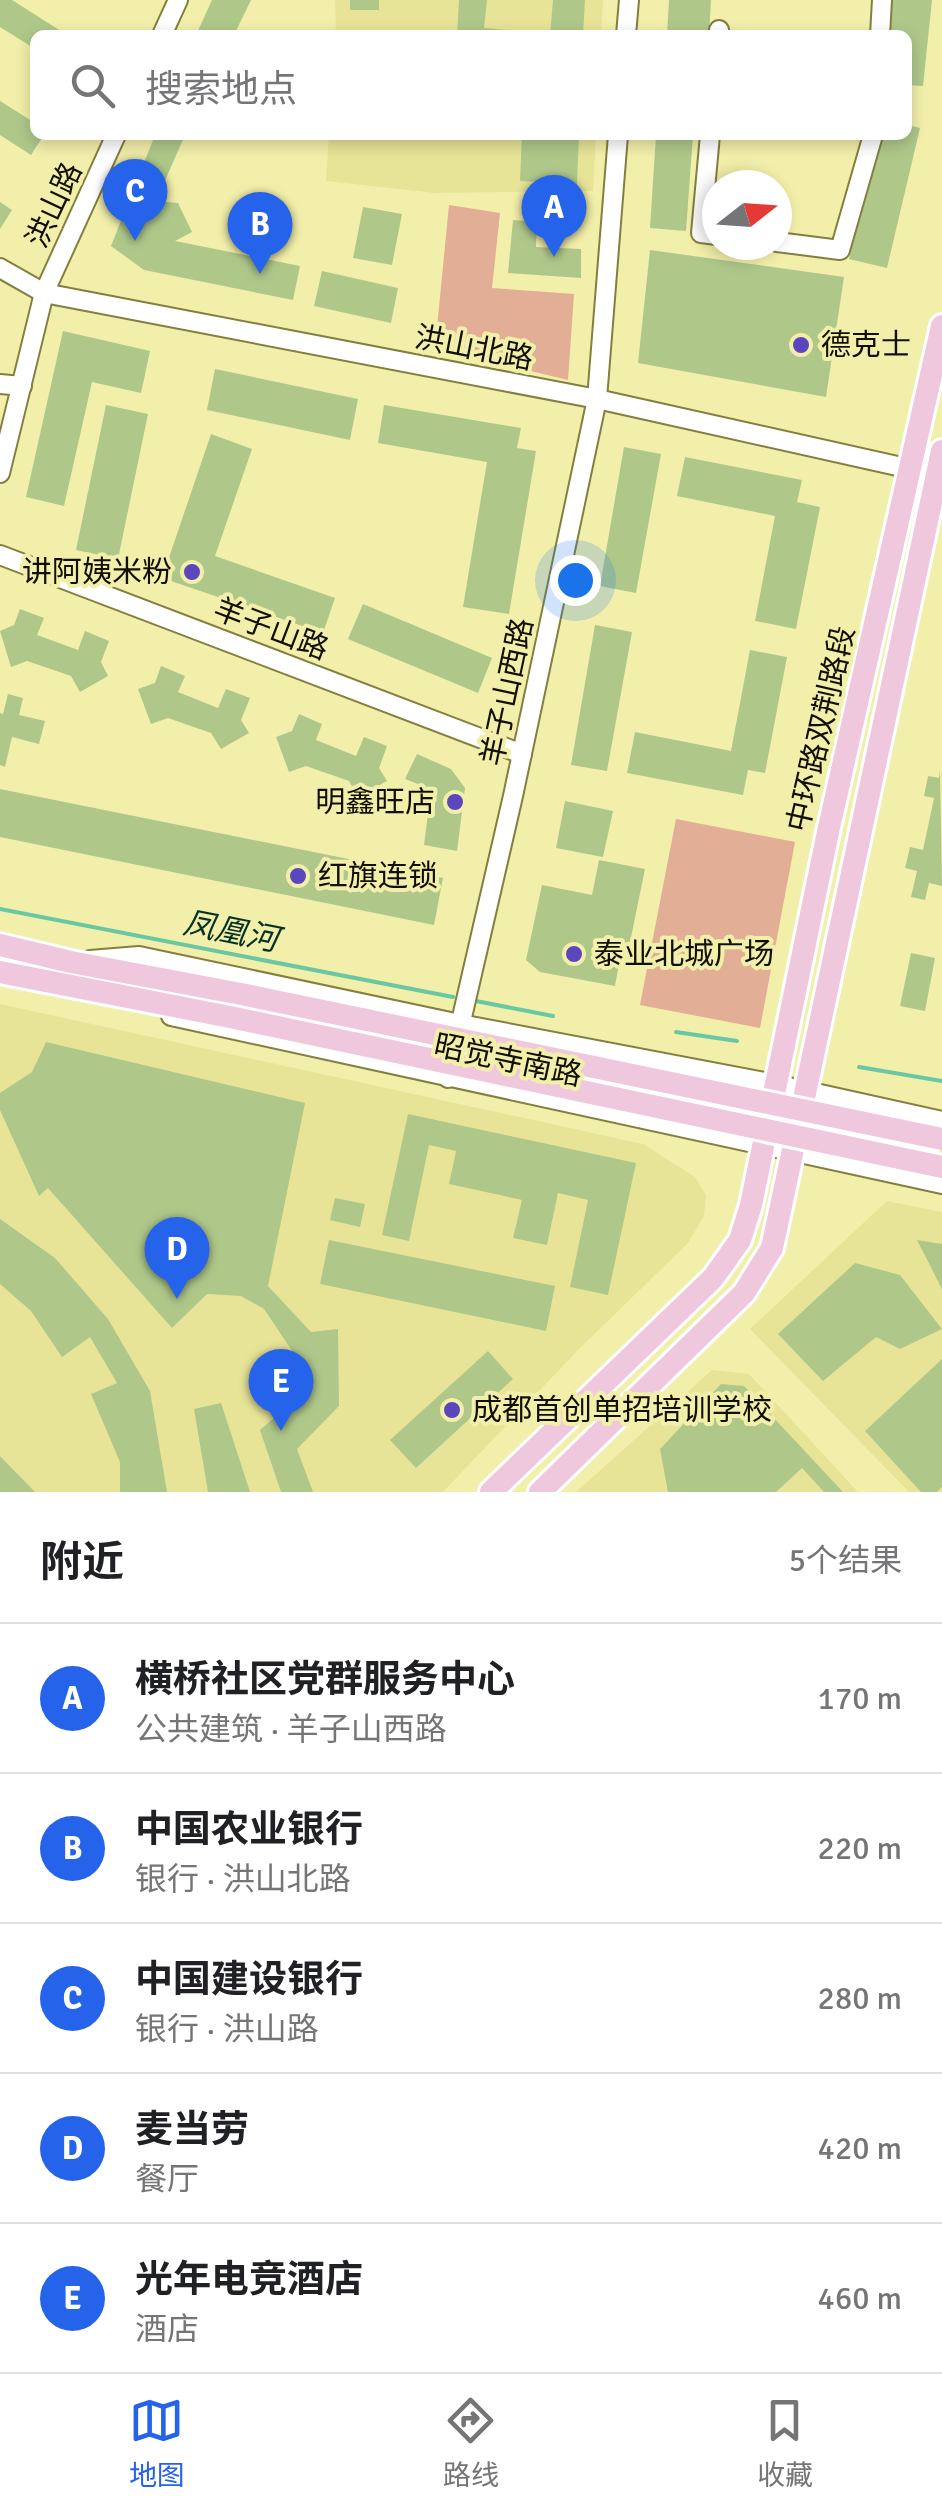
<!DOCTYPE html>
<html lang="zh">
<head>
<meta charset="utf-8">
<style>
  :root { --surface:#fff; --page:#f6f6f6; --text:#202124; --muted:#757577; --line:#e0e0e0; --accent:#2563eb }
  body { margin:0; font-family:Signika,"Noto Sans SC",sans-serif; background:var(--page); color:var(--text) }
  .compass { position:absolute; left:702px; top:170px; width:90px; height:90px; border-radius:50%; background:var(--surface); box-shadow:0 5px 15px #0003; rotate:73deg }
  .you { position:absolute; left:575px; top:580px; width:35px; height:35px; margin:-25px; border:8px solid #fff; border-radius:50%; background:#1a73e8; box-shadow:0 0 0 15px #1a73e833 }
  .badge { display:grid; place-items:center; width:65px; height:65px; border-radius:50%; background:var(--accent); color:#fff; font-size:32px; font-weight:700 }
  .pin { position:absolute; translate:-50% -82px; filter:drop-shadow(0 2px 5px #0008) }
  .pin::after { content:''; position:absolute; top:52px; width:35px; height:30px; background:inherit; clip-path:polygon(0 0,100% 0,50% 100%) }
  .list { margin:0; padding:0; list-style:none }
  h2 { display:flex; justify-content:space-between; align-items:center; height:130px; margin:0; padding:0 40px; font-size:42px }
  h2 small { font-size:32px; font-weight:400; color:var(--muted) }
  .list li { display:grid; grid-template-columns:65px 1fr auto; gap:30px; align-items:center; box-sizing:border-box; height:150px; padding:0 40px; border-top:2px solid var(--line) }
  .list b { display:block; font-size:38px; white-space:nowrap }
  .list p { margin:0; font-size:32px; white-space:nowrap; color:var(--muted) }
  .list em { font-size:32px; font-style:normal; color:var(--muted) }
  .icon { flex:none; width:55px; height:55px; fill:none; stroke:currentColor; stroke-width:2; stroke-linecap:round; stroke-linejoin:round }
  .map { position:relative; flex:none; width:942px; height:1492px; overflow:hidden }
  .search { position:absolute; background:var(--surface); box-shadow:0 5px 15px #0003; left:30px; right:30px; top:30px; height:110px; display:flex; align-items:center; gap:25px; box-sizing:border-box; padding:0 35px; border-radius:15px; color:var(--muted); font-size:38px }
  .sheet { height:880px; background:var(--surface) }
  nav { display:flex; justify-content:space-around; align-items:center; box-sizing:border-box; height:140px; border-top:2px solid var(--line); background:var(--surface); font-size:28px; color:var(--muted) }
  nav a { display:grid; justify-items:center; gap:5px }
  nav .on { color:var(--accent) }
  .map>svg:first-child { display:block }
  .built { fill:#e7e498 }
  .green { fill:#e2ae95 }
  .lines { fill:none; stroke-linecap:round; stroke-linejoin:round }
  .stream { stroke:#6ac7a3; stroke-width:4 }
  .building { fill:#afc88a }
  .minor-casing { stroke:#837f3e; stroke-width:22 }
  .major-casing { stroke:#fff; stroke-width:28 }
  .minor { stroke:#fff; stroke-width:18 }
  .major { stroke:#f0c8dd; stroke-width:22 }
  .major-bridge-casing { stroke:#fff; stroke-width:28; stroke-linecap:butt }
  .major-bridge { stroke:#f0c8dd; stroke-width:22 }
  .poi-dot { fill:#5c46be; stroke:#f2efaa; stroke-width:4 }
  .labels { text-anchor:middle; stroke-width:8; stroke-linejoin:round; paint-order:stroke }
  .street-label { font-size:30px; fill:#110f00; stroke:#f2efaa }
  .poi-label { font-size:30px; fill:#110f00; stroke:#f2efaa; text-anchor:start }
  .water-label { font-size:32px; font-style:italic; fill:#053223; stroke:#f2efaa }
</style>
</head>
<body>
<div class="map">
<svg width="942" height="1492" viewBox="0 0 942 1492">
  <rect width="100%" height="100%" fill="#f2efaa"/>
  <g class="built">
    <path d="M 335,0 L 603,0 L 601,35 L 336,35 Z"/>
    <path d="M 329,135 L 596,135 L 593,191 L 435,193 L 326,181 Z"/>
    <path d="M 0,1004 L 643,1144 L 695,1177 L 706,1195 L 704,1216 L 688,1243 L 579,1349 L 443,1492 L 0,1492 Z"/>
    <path d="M 887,1201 L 942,1212 L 942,1492 L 909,1492 L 750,1329 Z"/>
    <path d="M 712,1370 L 749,1374 L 858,1492 L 576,1492 Z"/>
  </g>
  <g class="green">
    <path d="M 449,205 L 500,213 L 492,288 L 574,294 L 568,380 L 435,348 Z"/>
    <path d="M 676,819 L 795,842 L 760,1028 L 640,1005 Z"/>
  </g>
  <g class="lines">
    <g class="stream">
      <path d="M 0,909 L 453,997"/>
      <path d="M 476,1001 L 553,1016"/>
      <path d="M 676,1032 L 737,1041"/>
      <path d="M 859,1067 L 942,1081"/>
    </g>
  </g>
  <g class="building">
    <path d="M 0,0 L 12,0 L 67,35 L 35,35 L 35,49 L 0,27 Z"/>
    <path d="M 212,0 L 251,0 L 234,35 L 196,35 Z"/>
    <rect x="350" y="0" width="29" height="10"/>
    <path d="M 459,0 L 487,0 L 484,28 L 532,32 L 532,35 L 457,35 Z"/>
    <path d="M 553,0 L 585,0 L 583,35 L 550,35 Z"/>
    <path d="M 669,0 L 711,0 L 709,35 L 667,35 Z"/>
    <path d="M 892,0 L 932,0 L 923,86 L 907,85 L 907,35 L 888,35 Z"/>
    <path d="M 0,101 L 35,123 L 35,135 L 44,135 L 31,155 L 0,135 Z"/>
    <path d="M 907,125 L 920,128 L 887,268 L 849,259 L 878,135 L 907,135 Z"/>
    <path d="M 155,135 L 185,135 L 156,201 L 178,203 L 192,232 L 175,241 L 300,266 L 293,300 L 144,270 L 111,246 Z"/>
    <path d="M 522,135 L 579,135 L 577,184 L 520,181 Z"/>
    <path d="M 656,135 L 693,135 L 686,231 L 650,228 Z"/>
    <path d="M 0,202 L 12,210 L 0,229 Z"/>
    <path d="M 363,207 L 402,214 L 392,265 L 353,258 Z"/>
    <path d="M 513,220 L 537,222 L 536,247 L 581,249 L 581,278 L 508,273 Z"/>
    <path d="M 650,250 L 844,277 L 826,397 L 638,363 Z"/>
    <path d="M 322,271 L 398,288 L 391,323 L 314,306 Z"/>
    <path d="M 63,331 L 150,351 L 141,393 L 92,382 L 64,506 L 26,497 Z"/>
    <path d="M 215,369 L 358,399 L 350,440 L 207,410 Z"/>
    <path d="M 106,405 L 148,414 L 118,559 L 76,550 Z"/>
    <path d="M 384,405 L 521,428 L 517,448 L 536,451 L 509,614 L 463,607 L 487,462 L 378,443 Z"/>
    <path d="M 211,434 L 252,449 L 215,556 L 335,598 L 323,633 L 162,578 Z"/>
    <path d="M 624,447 L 661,454 L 636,593 L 600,586 Z"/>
    <path d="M 685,457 L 802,480 L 797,502 L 820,507 L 796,629 L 755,621 L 775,516 L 677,496 Z"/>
    <path d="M 363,604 L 492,658 L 478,693 L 348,639 Z"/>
    <path d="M 20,609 L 44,618 L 37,635 L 78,650 L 85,631 L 109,641 L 101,662 L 108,676 L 80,692 L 71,676 L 27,661 L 11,667 L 0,631 L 14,625 Z"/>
    <path d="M 595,625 L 632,632 L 607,771 L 571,765 Z"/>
    <path d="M 750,650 L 787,657 L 765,773 L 748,770 L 743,795 L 627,773 L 635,732 L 731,751 Z"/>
    <path d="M 161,666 L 185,676 L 178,692 L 218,708 L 226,689 L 250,698 L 241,720 L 249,733 L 221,749 L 211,733 L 168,718 L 151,724 L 138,689 L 155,683 Z"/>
    <path d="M 8,694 L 23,698 L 19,715 L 45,721 L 39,744 L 12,737 L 5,767 L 0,765 L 0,713 L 3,714 Z"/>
    <path d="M 299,714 L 322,724 L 316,740 L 356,756 L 364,737 L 387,746 L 379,768 L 387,781 L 358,797 L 349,781 L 306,766 L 289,772 L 276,737 L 292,731 Z"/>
    <path d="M 417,754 L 451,769 L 465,788 L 457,851 L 424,845 L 431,789 L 405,779 Z"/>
    <path d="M 940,770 L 942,886 L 929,883 L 925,900 L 911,897 L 917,871 L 905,868 L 910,847 L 923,850 L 934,798 L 924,796 L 928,776 L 939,778 Z"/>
    <path d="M 0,789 L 443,878 L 434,925 L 0,837 Z"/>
    <path d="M 565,801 L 613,811 L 603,857 L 556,848 Z"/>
    <path d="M 599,860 L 645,869 L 628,952 L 622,948 L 615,986 L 540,972 L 526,960 L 542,885 L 592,895 Z"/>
    <path d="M 911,953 L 935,958 L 925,1011 L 900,1006 Z"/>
    <path d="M 46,1042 L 305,1103 L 268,1286 L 311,1332 L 338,1329 L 339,1406 L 297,1449 L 313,1492 L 281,1492 L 260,1430 L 301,1395 L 293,1352 L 264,1309 L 241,1296 L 207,1294 L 172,1328 L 48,1188 L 39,1196 L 0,1110 L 0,1093 L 32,1072 Z"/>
    <path d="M 408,1114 L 636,1163 L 608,1295 L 570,1287 L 588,1200 L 558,1193 L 547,1245 L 513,1238 L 522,1200 L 449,1184 L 456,1151 L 429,1145 L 409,1241 L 382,1235 Z"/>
    <path d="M 335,1198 L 365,1204 L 360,1227 L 330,1220 Z"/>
    <path d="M 0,1219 L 55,1258 L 108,1319 L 150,1391 L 167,1492 L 120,1492 L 120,1462 L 91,1394 L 117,1383 L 90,1337 L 62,1357 L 31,1311 L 0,1284 Z"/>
    <path d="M 329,1240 L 555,1286 L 546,1331 L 320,1284 Z"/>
    <path d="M 917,1240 L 942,1244 L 942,1289 Z"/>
    <path d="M 855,1263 L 900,1275 L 942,1329 L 900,1349 L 876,1337 L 823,1381 L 778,1334 Z"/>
    <path d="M 488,1351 L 513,1379 L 416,1468 L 390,1440 Z"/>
    <path d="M 942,1359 L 942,1487 L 937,1492 L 921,1492 L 865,1431 Z"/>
    <path d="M 721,1384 L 744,1386 L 843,1492 L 824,1492 L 802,1468 L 776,1492 L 668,1492 L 660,1449 Z"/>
    <path d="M 221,1403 L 250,1492 L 208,1492 L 194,1409 Z"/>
    <path d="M 0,1456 L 35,1492 L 0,1492 Z"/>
  </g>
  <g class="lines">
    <g class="minor-casing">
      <g id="minor">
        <path d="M 162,35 L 178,0"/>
        <path d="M 626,35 L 629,0"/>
        <path d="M 719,35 L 719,30"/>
        <path d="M 880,35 L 882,0"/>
        <path d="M 710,135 L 701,233 L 717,235"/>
        <path d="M 777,242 L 840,250 L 873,135"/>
        <path d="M 0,268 L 44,293 L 597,399 L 942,476"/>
        <path d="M 0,384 L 22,386"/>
        <path d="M 0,473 L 44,293 L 116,135"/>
        <path d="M 0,555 L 522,754"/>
        <path d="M 90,960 L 139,956 L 460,1024 L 775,1084 L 942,1121"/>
        <path d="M 171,1016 L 942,1184"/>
        <path d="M 448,1078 L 513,796 L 597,399 L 618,135"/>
      </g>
    </g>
    <g class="major-casing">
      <g id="major">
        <path d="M 0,945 L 71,962 L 241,994"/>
        <path d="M 0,972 L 230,1017"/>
        <path d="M 491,1492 L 713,1278 L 740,1240 L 751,1205 L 828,832 L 942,326"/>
        <path d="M 540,1492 L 744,1293 L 772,1248 L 942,451"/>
      </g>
    </g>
    <use href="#minor" class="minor"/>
    <use href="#major" class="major"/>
    <g class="major-bridge-casing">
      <g id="major-bridge">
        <path d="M 241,994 L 942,1139"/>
        <path d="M 230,1017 L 942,1167"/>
      </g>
    </g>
    <use href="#major-bridge" class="major-bridge"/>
  </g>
  <g class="poi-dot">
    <circle cx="801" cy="345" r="10"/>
    <circle cx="192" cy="572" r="10"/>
    <circle cx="455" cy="802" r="10"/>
    <circle cx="298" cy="876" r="10"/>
    <circle cx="574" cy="954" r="10"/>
    <circle cx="452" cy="1410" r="10"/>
  </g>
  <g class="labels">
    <g class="street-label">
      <text transform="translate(54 205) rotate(-65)" y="10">洪山路</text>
      <text transform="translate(474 348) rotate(11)" y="10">洪山北路</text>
      <text transform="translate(271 629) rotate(21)" y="10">羊子山路</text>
      <text transform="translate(507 692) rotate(-78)" y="10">羊子山西路</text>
      <text transform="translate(821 729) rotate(-77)" y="10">中环路双荆路段</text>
      <text transform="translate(508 1060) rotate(12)" y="10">昭觉寺南路</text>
    </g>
    <g class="poi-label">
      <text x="821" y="355">德克士</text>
      <text x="172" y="582" text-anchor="end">讲阿姨米粉</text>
      <text x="435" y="812" text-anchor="end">明鑫旺店</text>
      <text x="318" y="886">红旗连锁</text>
      <text x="594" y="964">泰业北城广场</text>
      <text x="472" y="1420">成都首创单招培训学校</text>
    </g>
    <g class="water-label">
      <text transform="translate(231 931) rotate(11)" y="11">凤凰河</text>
    </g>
  </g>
</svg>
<svg class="compass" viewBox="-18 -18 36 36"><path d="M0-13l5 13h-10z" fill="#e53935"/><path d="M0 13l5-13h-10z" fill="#757577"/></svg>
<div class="you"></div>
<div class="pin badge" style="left:554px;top:257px">A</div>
<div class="pin badge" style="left:260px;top:274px">B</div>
<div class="pin badge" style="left:135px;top:241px">C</div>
<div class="pin badge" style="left:177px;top:1299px">D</div>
<div class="pin badge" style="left:281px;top:1431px">E</div>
<div class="search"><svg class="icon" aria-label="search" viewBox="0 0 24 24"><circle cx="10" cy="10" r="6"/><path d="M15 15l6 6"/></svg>搜索地点</div>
</div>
<section class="sheet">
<h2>附近<small>5个结果</small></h2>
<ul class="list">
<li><span class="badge">A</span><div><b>横桥社区党群服务中心</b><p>公共建筑 · 羊子山西路</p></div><em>170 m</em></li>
<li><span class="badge">B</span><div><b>中国农业银行</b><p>银行 · 洪山北路</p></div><em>220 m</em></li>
<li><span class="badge">C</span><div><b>中国建设银行</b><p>银行 · 洪山路</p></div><em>280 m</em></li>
<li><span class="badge">D</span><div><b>麦当劳</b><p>餐厅</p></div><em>420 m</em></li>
<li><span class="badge">E</span><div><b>光年电竞酒店</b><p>酒店</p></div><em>460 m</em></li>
</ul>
</section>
<nav>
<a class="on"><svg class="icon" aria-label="map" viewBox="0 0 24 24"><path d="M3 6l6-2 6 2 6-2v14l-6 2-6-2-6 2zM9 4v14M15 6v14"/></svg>地图</a>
<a><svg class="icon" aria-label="directions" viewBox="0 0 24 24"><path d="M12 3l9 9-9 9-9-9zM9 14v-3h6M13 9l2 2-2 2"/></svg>路线</a>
<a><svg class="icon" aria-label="saved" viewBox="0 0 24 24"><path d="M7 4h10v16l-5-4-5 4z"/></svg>收藏</a>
</nav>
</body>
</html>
